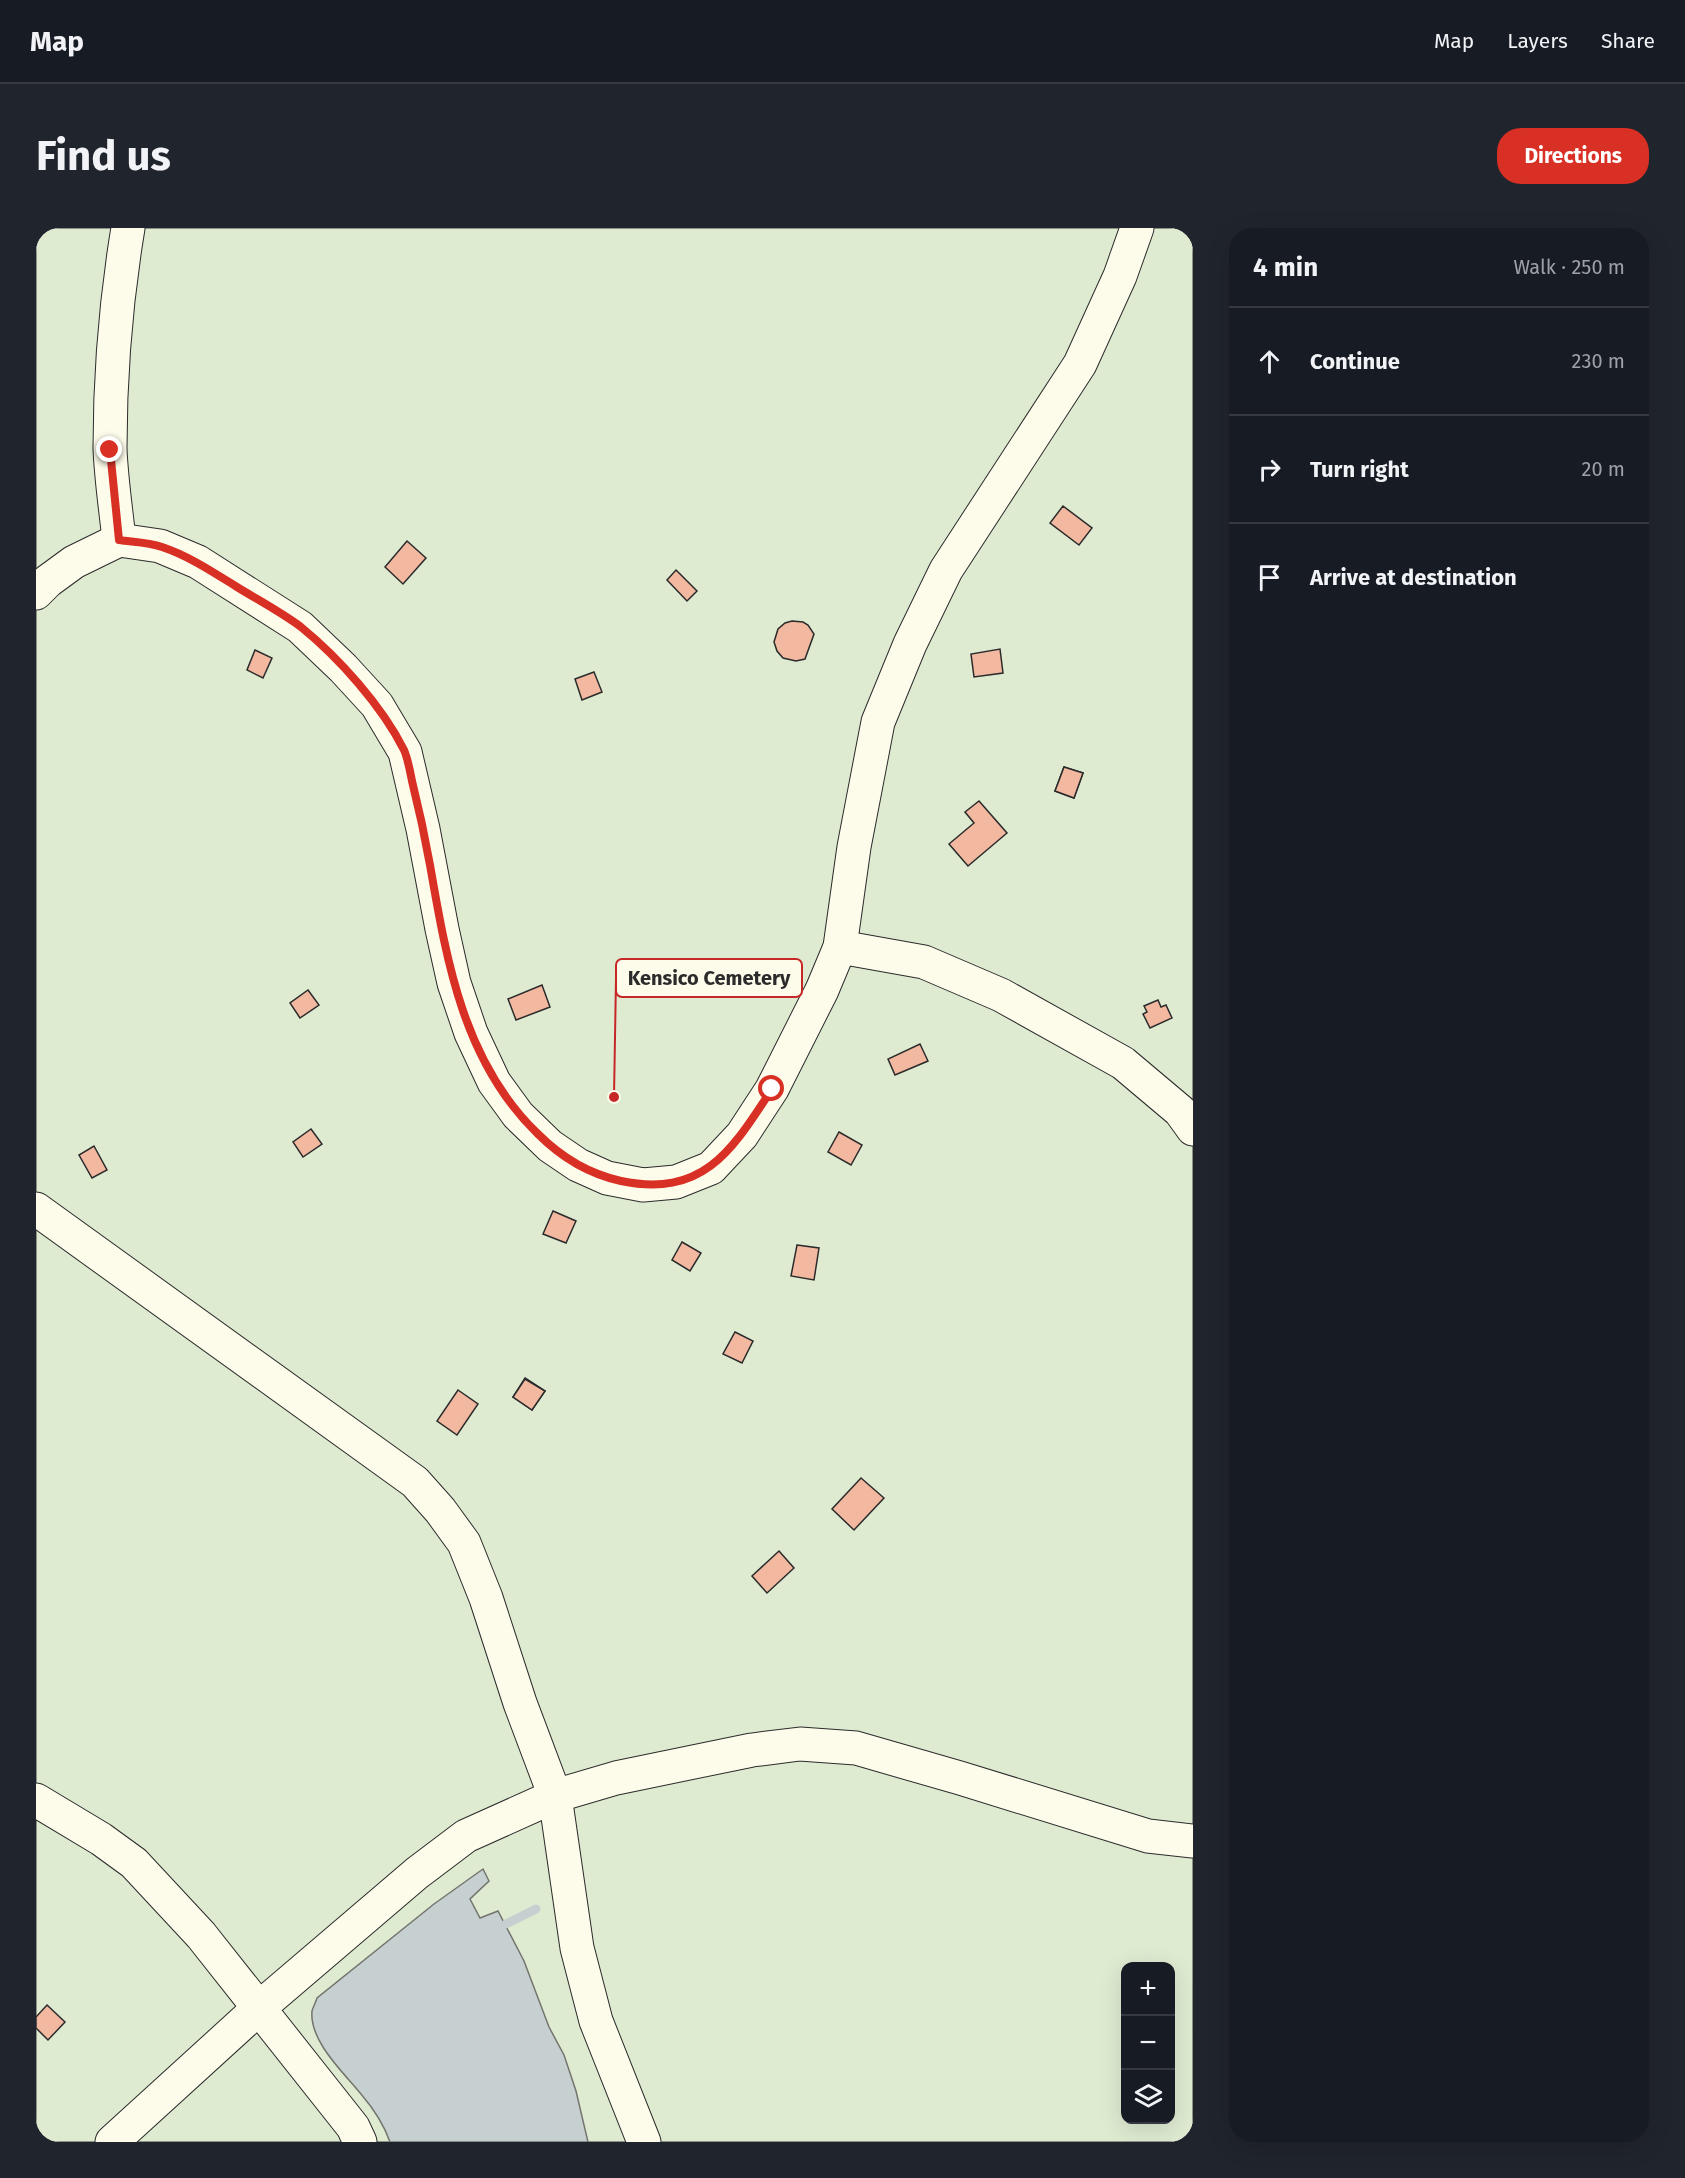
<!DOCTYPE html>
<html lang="en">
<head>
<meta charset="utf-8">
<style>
  :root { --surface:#171b24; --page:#20242c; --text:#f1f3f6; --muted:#9ea1a6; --line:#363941; --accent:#d93025 }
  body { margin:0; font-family:"Fira Sans",sans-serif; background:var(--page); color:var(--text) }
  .controls { position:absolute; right:18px; bottom:18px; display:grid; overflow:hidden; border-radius:12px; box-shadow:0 6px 24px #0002 }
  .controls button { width:54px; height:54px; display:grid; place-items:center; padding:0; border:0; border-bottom:2px solid var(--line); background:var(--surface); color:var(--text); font:30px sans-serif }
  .stop { position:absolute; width:18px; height:18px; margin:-14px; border:4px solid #d93025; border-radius:50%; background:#fff }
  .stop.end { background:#d93025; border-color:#fff; box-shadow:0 2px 6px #0008 }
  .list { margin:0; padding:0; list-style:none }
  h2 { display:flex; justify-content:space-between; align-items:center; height:78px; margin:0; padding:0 24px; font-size:26px }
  h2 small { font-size:20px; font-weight:400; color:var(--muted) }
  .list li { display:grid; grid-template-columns:39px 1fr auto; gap:18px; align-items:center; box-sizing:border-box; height:108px; padding:0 24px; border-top:2px solid var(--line) }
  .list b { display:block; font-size:22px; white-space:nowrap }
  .list em { font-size:20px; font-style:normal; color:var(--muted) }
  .icon { flex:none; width:33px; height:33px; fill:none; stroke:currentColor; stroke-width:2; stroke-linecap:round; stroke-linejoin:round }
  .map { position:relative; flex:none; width:1157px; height:1914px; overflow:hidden; border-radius:24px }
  header { display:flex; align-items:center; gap:36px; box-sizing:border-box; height:84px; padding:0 30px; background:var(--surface); border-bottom:2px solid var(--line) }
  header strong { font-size:28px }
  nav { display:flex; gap:33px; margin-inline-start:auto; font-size:21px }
  .intro { display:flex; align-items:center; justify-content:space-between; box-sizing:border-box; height:144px; padding:0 36px }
  h1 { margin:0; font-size:42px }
  .button { padding:15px 27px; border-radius:24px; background:var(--accent); color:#fff; font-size:21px; font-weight:700 }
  main { display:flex; gap:36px; padding:0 36px }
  aside { flex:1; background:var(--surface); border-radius:24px; box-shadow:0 6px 24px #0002 }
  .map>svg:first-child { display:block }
  .green { fill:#deebd1; stroke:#74746e; stroke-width:1.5; fill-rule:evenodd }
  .water { fill:#c7d0d0; stroke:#74746e; stroke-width:1.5 }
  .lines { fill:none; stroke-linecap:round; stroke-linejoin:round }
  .stream { stroke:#c7d0d0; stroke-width:9 }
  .building { fill:#f2b8a0; stroke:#2b2b2b; stroke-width:1.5 }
  .minor-casing { stroke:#2b2b2b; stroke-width:35 }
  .minor { stroke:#fdfbea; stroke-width:33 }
  .route { stroke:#d93025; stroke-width:8 }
  .leader { fill:none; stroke:#c62828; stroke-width:2 }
  .callout-dot { fill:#c62828; stroke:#fdfbea; stroke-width:2 }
  .callout { fill:#fdfbea; stroke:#c62828; stroke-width:2 }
  .callout-label { font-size:20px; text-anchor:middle; font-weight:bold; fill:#2b2b2b }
</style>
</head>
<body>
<header>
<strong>Map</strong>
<nav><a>Map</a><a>Layers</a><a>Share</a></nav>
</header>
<div class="intro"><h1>Find us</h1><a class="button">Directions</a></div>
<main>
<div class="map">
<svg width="1157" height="1914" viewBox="0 0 1157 1914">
  <rect width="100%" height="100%" fill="#fdfbea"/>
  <path class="green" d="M 0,0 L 1157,0 L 1157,1914 L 0,1914 ZM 1090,1738 L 1134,1738 L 1134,1892 L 1090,1892 Z"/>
  <path class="water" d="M 447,1641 L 453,1653 L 434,1671 L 444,1690 L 462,1683 L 488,1733 L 513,1799 L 528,1827 L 540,1863 L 552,1914 L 354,1914 C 348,1897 337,1880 325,1866 C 308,1845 273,1813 276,1783 C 277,1779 280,1774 281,1770 L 398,1676 Z"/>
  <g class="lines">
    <path class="stream" d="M 470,1696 L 500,1681"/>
  </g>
  <g class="building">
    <path d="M 1027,278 L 1056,300 L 1043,317 L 1014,295 Z"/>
    <path d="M 371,313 L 390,330 L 367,356 L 349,339 Z"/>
    <path d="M 640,342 L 661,363 L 651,373 L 631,352 Z"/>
    <path d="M 756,393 L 767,394 L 772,397 L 778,406 L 769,431 L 760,433 L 747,430 L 741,423 L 738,414 L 742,401 L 749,395 Z"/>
    <path d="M 964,421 L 967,445 L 938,449 L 935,426 Z"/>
    <path d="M 219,422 L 236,430 L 227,450 L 211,442 Z"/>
    <path d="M 558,444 L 566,464 L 546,472 L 539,451 Z"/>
    <path d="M 1028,539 L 1047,545 L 1038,570 L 1019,563 Z"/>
    <path d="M 1028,539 L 1047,545 L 1038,570 L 1019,563 Z"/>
    <path d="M 943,573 L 971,605 L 932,638 L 913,616 L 938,595 L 929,584 Z"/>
    <path d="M 506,757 L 514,779 L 480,792 L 472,771 Z"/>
    <path d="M 272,762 L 283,777 L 264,790 L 254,775 Z"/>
    <path d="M 1122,772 L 1125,779 L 1130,777 L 1136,790 L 1114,800 L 1107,786 L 1111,784 L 1108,778 Z"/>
    <path d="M 884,816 L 892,833 L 859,847 L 852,831 Z"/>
    <path d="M 275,901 L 286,916 L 267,929 L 257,914 Z"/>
    <path d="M 803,904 L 826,917 L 815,937 L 792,924 Z"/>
    <path d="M 58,918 L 71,942 L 56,950 L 43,927 Z"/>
    <path d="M 517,983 L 540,993 L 530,1015 L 507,1006 Z"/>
    <path d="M 646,1014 L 665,1025 L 654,1043 L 636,1032 Z"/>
    <path d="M 761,1017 L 783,1020 L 778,1052 L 755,1048 Z"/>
    <path d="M 699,1104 L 717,1113 L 706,1135 L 687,1126 Z"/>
    <path d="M 489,1150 L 509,1163 L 496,1182 L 477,1169 Z"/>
    <path d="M 489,1151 L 509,1163 L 496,1182 L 477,1169 Z"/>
    <path d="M 422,1162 L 442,1176 L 421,1207 L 401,1193 Z"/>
    <path d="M 825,1250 L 848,1270 L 818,1302 L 796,1281 Z"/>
    <path d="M 743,1323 L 758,1340 L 731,1365 L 716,1348 Z"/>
    <path d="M 11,1777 L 29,1794 L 12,1812 L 0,1800 L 0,1789 Z"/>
  </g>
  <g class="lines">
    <g class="minor-casing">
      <g id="minor">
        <path d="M 1101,0 L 1084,48 L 1044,136 L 910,342 L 874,416 L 842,494 L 818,619 L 804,719 L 888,734 L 965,767 L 1087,835 L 1144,883 L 1157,901"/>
        <path d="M 83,312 C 80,282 75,250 74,220 C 74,147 80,72 92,0"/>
        <path d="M 0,365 L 12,353 L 38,334 L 83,312 L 124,318 L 162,334 L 264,399 L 307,440 L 341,477 L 369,524 L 387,601 L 406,701 L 418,755 L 435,805 L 458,854 L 482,887 L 514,918 L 542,937 L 571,950 L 607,957 L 640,954 L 675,940 L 706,907 L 736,861 L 786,762 L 804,719"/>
        <path d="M 0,981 L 379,1254 L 404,1282 L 428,1315 L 450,1370 L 484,1475 L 519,1568 L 580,1550 L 716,1522 L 764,1516 L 820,1520 L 924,1550 L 1112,1608 L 1157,1613"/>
        <path d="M 0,1572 L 65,1611 L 98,1635 L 165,1707 L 317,1899 L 324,1914"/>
        <path d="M 76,1914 L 223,1780 L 381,1645 L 430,1608 L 519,1568 L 541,1720 L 560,1793 L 608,1914"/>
      </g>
    </g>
    <use href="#minor" class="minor"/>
  </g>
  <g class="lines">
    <path class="route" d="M 74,222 L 83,312 C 97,314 112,314 126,319 C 153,328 177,344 201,359 C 222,372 245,384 265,399 C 303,430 346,478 368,522 C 372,531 374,543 376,553 C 383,581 389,609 394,637 C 411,735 428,835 502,906 C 525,929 553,946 585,953 C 668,970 696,922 736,861"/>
  </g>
  <path class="leader" d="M578 869L580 750"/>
  <circle class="callout-dot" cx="578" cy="869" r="6"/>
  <rect class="callout" x="580" y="731" width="186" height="38" rx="6"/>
  <g class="callout-label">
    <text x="673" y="757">Kensico Cemetery</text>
  </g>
</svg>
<div class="controls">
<button>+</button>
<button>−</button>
<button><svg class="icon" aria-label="layers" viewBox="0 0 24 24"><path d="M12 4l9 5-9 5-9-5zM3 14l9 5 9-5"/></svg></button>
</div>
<div class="stop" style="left:736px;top:861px"></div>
<div class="stop end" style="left:74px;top:222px"></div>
</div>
<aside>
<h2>4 min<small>Walk · 250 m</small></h2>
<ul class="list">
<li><svg class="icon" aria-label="ahead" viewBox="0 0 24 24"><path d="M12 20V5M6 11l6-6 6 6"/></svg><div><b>Continue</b></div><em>230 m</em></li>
<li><svg class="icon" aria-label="right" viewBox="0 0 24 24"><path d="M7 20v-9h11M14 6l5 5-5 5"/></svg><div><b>Turn right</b></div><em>20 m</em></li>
<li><svg class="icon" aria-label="arrive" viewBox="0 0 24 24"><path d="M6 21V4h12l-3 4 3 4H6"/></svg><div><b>Arrive at destination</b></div></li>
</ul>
</aside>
</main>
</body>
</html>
